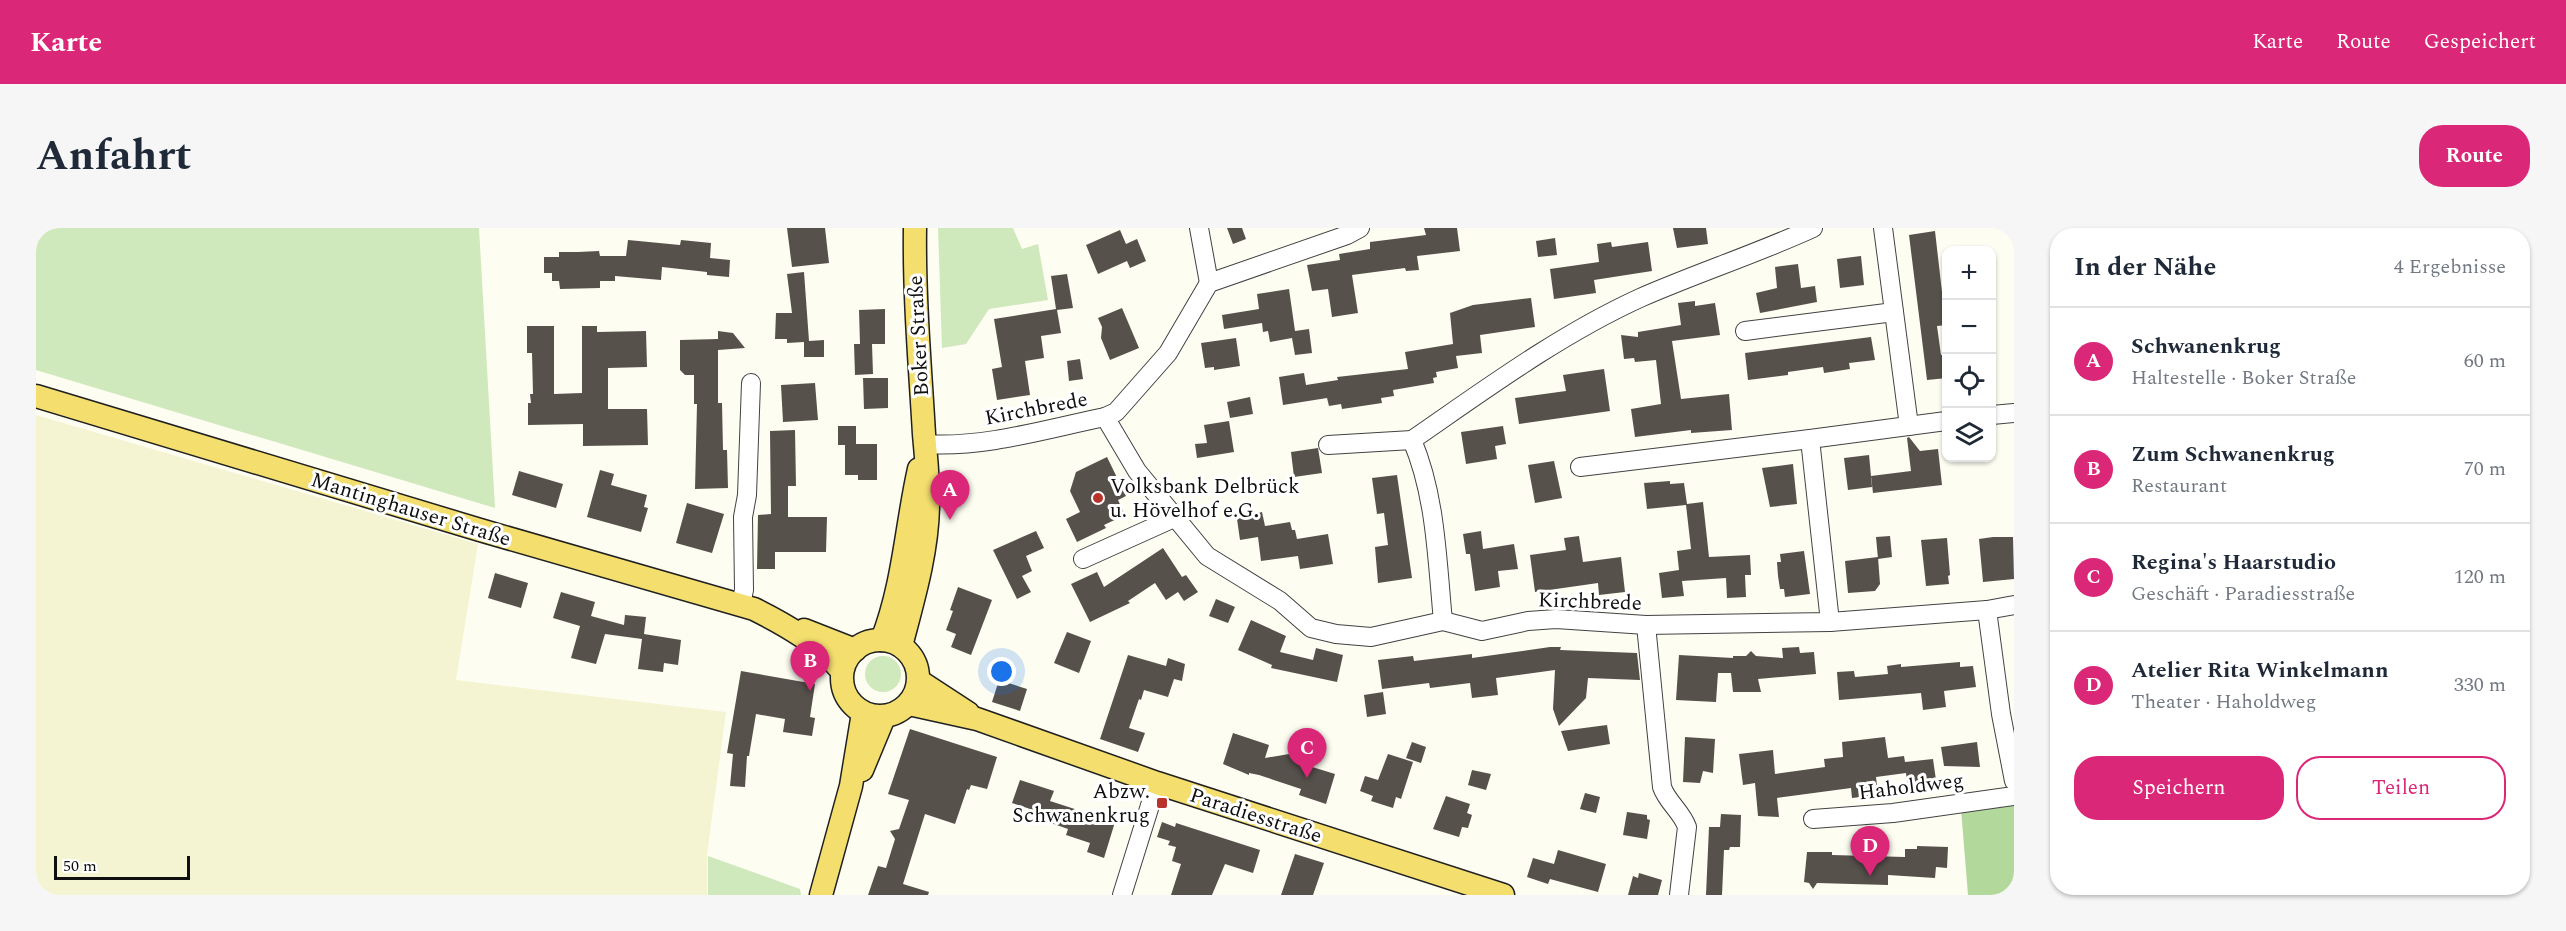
<!DOCTYPE html>
<html lang="de">
<head>
<meta charset="utf-8">
<style>
  :root { --surface:#fff; --page:#f6f6f7; --text:#1f2937; --muted:#747a83; --line:#e0e1e3; --accent:#db2777 }
  body { margin:0; font-family:Spectral,serif; background:var(--page); color:var(--text) }
  .controls { position:absolute; right:18px; top:18px; display:grid; overflow:hidden; border-radius:12px; box-shadow:0 2px 4px #0004 }
  .controls button { width:54px; height:54px; display:grid; place-items:center; padding:0; border:0; border-bottom:2px solid var(--line); background:var(--surface); color:var(--text); font:30px sans-serif }
  .scale { position:absolute; left:18px; bottom:15px; width:136px; box-sizing:border-box; padding-left:6px; border:3px solid #0f0f0f; border-top:0; font-size:16px; line-height:21px; white-space:nowrap; color:#0f0f0f; -webkit-text-stroke:4px #fff; paint-order:stroke }
  .you { position:absolute; left:966px; top:444px; width:21px; height:21px; margin:-15px; border:4px solid #fff; border-radius:50%; background:#1a73e8; box-shadow:0 0 0 9px #1a73e833 }
  .badge { display:grid; place-items:center; width:39px; height:39px; border-radius:50%; background:var(--accent); color:#fff; font-size:20px; font-weight:700 }
  .pin { position:absolute; translate:-50% -50px; filter:drop-shadow(0 2px 3px #0008) }
  .pin::after { content:''; position:absolute; top:32px; width:21px; height:18px; background:inherit; clip-path:polygon(0 0,100% 0,50% 100%) }
  .list { margin:0; padding:0; list-style:none }
  h2 { display:flex; justify-content:space-between; align-items:center; height:78px; margin:0; padding:0 24px; font-size:26px }
  h2 small { font-size:20px; font-weight:400; color:var(--muted) }
  .list li { display:grid; grid-template-columns:39px 1fr auto; gap:18px; align-items:center; box-sizing:border-box; height:108px; padding:0 24px; border-top:2px solid var(--line) }
  .list b { display:block; font-size:22px; white-space:nowrap }
  .list p { margin:0; font-size:20px; white-space:nowrap; color:var(--muted) }
  .list em { font-size:20px; font-style:normal; color:var(--muted) }
  .actions { display:flex; gap:12px; padding:18px 24px }
  .actions a { flex:1; padding:14px 0; border:2px solid var(--accent); border-radius:24px; text-align:center; font-size:21px; color:var(--accent) }
  .actions .main { background:var(--accent); color:#fff }
  .icon { flex:none; width:33px; height:33px; fill:none; stroke:currentColor; stroke-width:2; stroke-linecap:round; stroke-linejoin:round }
  .map { position:relative; flex:none; width:1978px; height:667px; overflow:hidden; border-radius:24px }
  header { display:flex; align-items:center; gap:36px; box-sizing:border-box; height:84px; padding:0 30px; background:var(--accent); color:#fff }
  header strong { font-size:28px }
  nav { display:flex; gap:33px; margin-inline-start:auto; font-size:21px }
  .intro { display:flex; align-items:center; justify-content:space-between; box-sizing:border-box; height:144px; padding:0 36px }
  h1 { margin:0; font-size:42px }
  .button { padding:15px 27px; border-radius:24px; background:var(--accent); color:#fff; font-size:21px; font-weight:700 }
  main { display:flex; gap:36px; padding:0 36px }
  aside { flex:1; background:var(--surface); border-radius:24px; box-shadow:0 2px 4px #0004 }
  .map>svg:first-child { display:block }
  .farmland { fill:#f4f4d2 }
  .green { fill:#cfe8bc }
  .forest { fill:#b2d89c }
  .building { fill:#57514c }
  .lines { fill:none; stroke-linecap:round; stroke-linejoin:round }
  .minor-casing { stroke:#424242; stroke-width:20 }
  .major-casing { stroke:#202020; stroke-width:25 }
  .minor { stroke:#fff; stroke-width:18 }
  .major { stroke:#f3de6e; stroke-width:22 }
  .poi-dot { fill:#ba322c; stroke:#fff; stroke-width:2 }
  .labels { text-anchor:middle; stroke-width:6; stroke-linejoin:round; paint-order:stroke }
  .street-label { font-size:21px; fill:#0f0f0f; stroke:#fff }
  .poi-label { font-size:21px; fill:#0f0f0f; stroke:#fff; text-anchor:start }
</style>
</head>
<body>
<header>
<strong>Karte</strong>
<nav><a>Karte</a><a>Route</a><a>Gespeichert</a></nav>
</header>
<div class="intro"><h1>Anfahrt</h1><a class="button">Route</a></div>
<main>
<div class="map">
<svg width="1978" height="667" viewBox="0 0 1978 667">
  <rect width="100%" height="100%" fill="#fefdf2"/>
  <path class="farmland" d="M 0,187 L 442,316 L 420,452 L 690,484 L 671,627 L 671,667 L 0,667 Z"/>
  <g class="green">
    <path d="M 0,0 L 443,0 L 459,280 L 0,142 Z"/>
    <path d="M 902,0 L 977,0 L 986,21 L 1002,16 L 1012,72 L 953,81 L 930,116 L 906,120 Z"/>
    <circle cx="847" cy="446" r="18"/>
    <path d="M 672,628 L 764,661 L 765,667 L 672,667 Z"/>
  </g>
  <path class="forest" d="M 1978,574 L 1978,667 L 1932,667 L 1925,581 Z"/>
  <g class="building">
    <path d="M 751,0 L 789,0 L 793,35 L 756,39 Z"/>
    <path d="M 1191,0 L 1206,0 L 1210,11 L 1197,16 Z"/>
    <path d="M 1388,0 L 1421,0 L 1424,23 L 1381,28 L 1383,42 L 1370,43 L 1369,40 L 1316,47 L 1322,85 L 1296,89 L 1292,61 L 1276,63 L 1271,37 L 1304,32 L 1303,26 L 1334,21 L 1334,14 L 1390,7 Z"/>
    <path d="M 1637,0 L 1670,0 L 1672,16 L 1641,20 Z"/>
    <path d="M 1084,2 L 1090,16 L 1101,11 L 1110,33 L 1094,40 L 1091,33 L 1062,46 L 1050,17 Z"/>
    <path d="M 1899,3 L 1906,64 L 1909,63 L 1911,75 L 1911,97 L 1901,98 L 1905,127 L 1911,126 L 1911,150 L 1891,152 L 1873,7 Z"/>
    <path d="M 1519,10 L 1521,27 L 1502,29 L 1500,13 Z"/>
    <path d="M 592,12 L 644,17 L 645,12 L 675,15 L 674,30 L 694,32 L 693,49 L 671,47 L 671,44 L 626,39 L 625,52 L 579,48 L 579,53 L 564,53 L 564,60 L 524,61 L 523,53 L 516,53 L 516,45 L 508,45 L 508,29 L 523,29 L 523,24 L 542,24 L 563,23 L 564,28 L 590,28 Z"/>
    <path d="M 1575,14 L 1576,19 L 1612,14 L 1616,43 L 1558,52 L 1560,65 L 1518,71 L 1514,41 L 1563,34 L 1561,16 Z"/>
    <path d="M 1825,28 L 1828,57 L 1804,60 L 1801,31 Z"/>
    <path d="M 1762,36 L 1765,60 L 1779,58 L 1781,74 L 1724,85 L 1720,65 L 1741,60 L 1739,39 Z"/>
    <path d="M 768,44 L 773,113 L 788,112 L 788,129 L 768,129 L 768,114 L 751,115 L 751,111 L 739,111 L 740,85 L 756,85 L 751,46 Z"/>
    <path d="M 1031,46 L 1037,80 L 1021,82 L 1025,105 L 1005,108 L 1008,130 L 989,133 L 994,167 L 961,172 L 956,141 L 966,139 L 958,91 L 1020,81 L 1015,48 Z"/>
    <path d="M 1253,61 L 1259,103 L 1273,101 L 1276,125 L 1259,127 L 1256,110 L 1234,114 L 1232,103 L 1227,104 L 1226,95 L 1188,101 L 1186,87 L 1223,81 L 1221,66 Z"/>
    <path d="M 1495,70 L 1499,99 L 1444,107 L 1446,125 L 1420,128 L 1422,140 L 1400,144 L 1401,149 L 1397,150 L 1398,155 L 1357,162 L 1358,168 L 1345,170 L 1346,175 L 1306,181 L 1305,176 L 1293,178 L 1291,170 L 1247,177 L 1243,149 L 1268,145 L 1270,157 L 1302,152 L 1301,149 L 1372,141 L 1369,124 L 1417,116 L 1414,85 L 1437,77 Z"/>
    <path d="M 1659,73 L 1659,78 L 1679,75 L 1684,107 L 1636,113 L 1645,171 L 1693,166 L 1696,202 L 1655,205 L 1655,202 L 1599,209 L 1595,181 L 1625,176 L 1620,132 L 1599,134 L 1598,130 L 1588,131 L 1585,107 L 1602,109 L 1602,104 L 1645,97 L 1642,75 Z"/>
    <path d="M 1086,80 L 1103,120 L 1074,132 L 1065,110 L 1066,99 L 1062,90 Z"/>
    <path d="M 849,81 L 849,116 L 836,116 L 837,146 L 819,147 L 818,116 L 824,116 L 823,82 Z"/>
    <path d="M 491,98 L 518,98 L 518,166 L 546,165 L 546,98 L 561,98 L 561,104 L 610,103 L 611,139 L 572,140 L 572,181 L 611,181 L 612,217 L 547,218 L 547,196 L 492,197 L 492,175 L 495,175 L 494,166 L 497,166 L 496,125 L 491,125 Z"/>
    <path d="M 682,103 L 697,105 L 709,120 L 682,122 L 682,175 L 686,175 L 687,222 L 691,222 L 692,260 L 659,261 L 661,176 L 658,176 L 658,147 L 649,147 L 644,142 L 644,112 L 682,111 Z"/>
    <path d="M 1835,109 L 1839,132 L 1813,135 L 1814,141 L 1788,145 L 1787,139 L 1752,144 L 1752,147 L 1712,152 L 1709,125 Z"/>
    <path d="M 1200,110 L 1204,138 L 1178,142 L 1178,139 L 1169,140 L 1165,115 Z"/>
    <path d="M 1044,131 L 1047,151 L 1033,153 L 1031,133 Z"/>
    <path d="M 1568,141 L 1574,183 L 1483,196 L 1479,170 L 1530,163 L 1527,147 Z"/>
    <path d="M 827,150 L 852,150 L 852,180 L 828,181 Z"/>
    <path d="M 779,155 L 782,192 L 747,194 L 745,157 Z"/>
    <path d="M 1214,169 L 1217,186 L 1194,190 L 1191,174 Z"/>
    <path d="M 1193,193 L 1198,224 L 1161,230 L 1159,216 L 1171,215 L 1168,197 Z"/>
    <path d="M 802,198 L 820,198 L 820,216 L 841,216 L 841,252 L 822,252 L 822,247 L 809,247 L 809,217 L 802,217 Z"/>
    <path d="M 1467,198 L 1470,216 L 1459,218 L 1461,231 L 1430,236 L 1425,204 Z"/>
    <path d="M 759,202 L 760,258 L 752,258 L 752,289 L 791,289 L 790,324 L 739,324 L 739,341 L 721,341 L 722,287 L 735,286 L 734,203 Z"/>
    <path d="M 1873,209 L 1884,223 L 1902,221 L 1906,257 L 1837,265 L 1835,248 L 1875,243 L 1871,210 Z"/>
    <path d="M 1282,220 L 1286,245 L 1258,249 L 1255,224 Z"/>
    <path d="M 1833,227 L 1836,259 L 1812,262 L 1808,230 Z"/>
    <path d="M 1071,229 L 1090,268 L 1082,272 L 1089,287 L 1068,297 L 1070,300 L 1041,314 L 1030,291 L 1044,284 L 1034,263 L 1040,244 Z"/>
    <path d="M 1518,233 L 1526,270 L 1499,275 L 1492,237 Z"/>
    <path d="M 1757,236 L 1761,276 L 1734,279 L 1726,240 Z"/>
    <path d="M 564,242 L 578,246 L 575,257 L 611,267 L 608,279 L 612,280 L 605,304 L 551,289 Z"/>
    <path d="M 483,243 L 527,256 L 520,280 L 476,267 Z"/>
    <path d="M 1361,247 L 1376,350 L 1342,355 L 1339,319 L 1352,317 L 1348,285 L 1341,286 L 1336,250 Z"/>
    <path d="M 1634,253 L 1634,256 L 1648,255 L 1651,276 L 1667,274 L 1673,329 L 1714,327 L 1715,347 L 1709,347 L 1710,369 L 1691,370 L 1690,350 L 1646,353 L 1648,368 L 1626,370 L 1623,345 L 1643,342 L 1641,323 L 1655,321 L 1650,277 L 1611,281 L 1608,255 Z"/>
    <path d="M 651,275 L 688,286 L 676,325 L 640,315 Z"/>
    <path d="M 1226,284 L 1229,298 L 1254,294 L 1256,302 L 1259,302 L 1261,311 L 1292,306 L 1297,336 L 1264,341 L 1262,328 L 1225,333 L 1222,309 L 1204,312 L 1201,291 Z"/>
    <path d="M 1000,303 L 1008,320 L 990,328 L 996,343 L 986,348 L 995,364 L 981,371 L 957,322 Z"/>
    <path d="M 1445,303 L 1447,321 L 1478,316 L 1482,341 L 1462,343 L 1464,359 L 1439,363 L 1434,326 L 1430,326 L 1427,306 Z"/>
    <path d="M 1543,308 L 1547,334 L 1585,329 L 1589,364 L 1563,367 L 1562,355 L 1499,364 L 1494,327 L 1530,322 L 1528,310 Z"/>
    <path d="M 1854,308 L 1856,329 L 1842,331 L 1840,309 Z"/>
    <path d="M 1957,309 L 1977,309 L 1978,351 L 1947,354 L 1943,311 Z"/>
    <path d="M 1911,310 L 1914,347 L 1912,348 L 1913,356 L 1890,358 L 1885,312 Z"/>
    <path d="M 1127,320 L 1146,349 L 1150,347 L 1162,364 L 1148,373 L 1142,364 L 1130,372 L 1119,355 L 1092,373 L 1094,375 L 1054,394 L 1035,356 L 1061,344 L 1068,359 Z"/>
    <path d="M 1768,323 L 1774,366 L 1749,369 L 1748,361 L 1744,361 L 1742,348 L 1741,334 L 1745,334 L 1744,326 Z"/>
    <path d="M 1842,329 L 1844,356 L 1839,363 L 1812,365 L 1809,333 Z"/>
    <path d="M 459,345 L 492,355 L 485,380 L 452,370 Z"/>
    <path d="M 922,359 L 956,372 L 935,427 L 915,419 L 920,406 L 910,402 L 917,383 L 914,382 Z"/>
    <path d="M 525,364 L 559,374 L 555,388 L 588,397 L 589,387 L 610,389 L 608,406 L 645,412 L 642,437 L 628,435 L 627,444 L 602,441 L 606,411 L 569,406 L 560,436 L 535,430 L 544,398 L 517,390 Z"/>
    <path d="M 1180,371 L 1199,379 L 1192,395 L 1173,388 Z"/>
    <path d="M 1215,392 L 1250,408 L 1244,424 L 1277,432 L 1280,420 L 1307,427 L 1301,454 L 1235,440 L 1236,437 L 1202,422 Z"/>
    <path d="M 1031,404 L 1055,413 L 1043,445 L 1018,435 Z"/>
    <path d="M 1514,419 L 1525,419 L 1524,422 L 1601,425 L 1604,452 L 1552,450 L 1550,470 L 1523,498 L 1517,481 L 1519,442 L 1460,450 L 1462,467 L 1436,470 L 1434,455 L 1394,460 L 1393,455 L 1346,461 L 1342,432 L 1377,428 L 1378,433 L 1436,426 L 1436,430 Z"/>
    <path d="M 1763,419 L 1764,425 L 1778,424 L 1780,446 L 1722,451 L 1725,464 L 1697,464 L 1695,445 L 1682,445 L 1680,474 L 1640,472 L 1643,427 L 1697,430 L 1697,428 L 1710,428 L 1715,423 L 1720,428 L 1747,430 L 1746,420 Z"/>
    <path d="M 1092,427 L 1130,438 L 1132,430 L 1149,436 L 1146,453 L 1138,451 L 1132,469 L 1108,462 L 1105,472 L 1103,471 L 1093,500 L 1109,505 L 1102,524 L 1064,511 Z"/>
    <path d="M 1924,434 L 1924,439 L 1937,438 L 1940,459 L 1908,463 L 1910,479 L 1887,482 L 1885,465 L 1803,472 L 1801,444 L 1818,443 L 1819,449 L 1852,446 L 1851,438 L 1865,436 L 1865,439 Z"/>
    <path d="M 705,443 L 779,456 L 774,489 L 779,490 L 776,508 L 747,504 L 749,491 L 720,486 L 713,528 L 711,528 L 709,559 L 694,558 L 697,526 L 691,525 Z"/>
    <path d="M 963,452 L 991,461 L 984,483 L 956,474 Z"/>
    <path d="M 1347,464 L 1350,486 L 1331,489 L 1328,467 Z"/>
    <path d="M 1571,497 L 1574,516 L 1532,523 L 1525,503 Z"/>
    <path d="M 874,501 L 961,529 L 951,561 L 935,557 L 933,562 L 931,561 L 919,596 L 889,586 L 867,656 L 893,664 L 892,667 L 832,667 L 842,638 L 850,640 L 859,611 L 854,603 L 863,601 L 873,572 L 852,566 Z"/>
    <path d="M 1197,505 L 1233,517 L 1229,530 L 1253,526 L 1275,533 L 1273,538 L 1299,546 L 1290,576 L 1263,567 L 1265,561 L 1223,547 L 1213,545 L 1213,547 L 1187,536 Z"/>
    <path d="M 1649,509 L 1679,511 L 1677,545 L 1667,543 L 1664,555 L 1647,554 Z"/>
    <path d="M 1849,509 L 1852,530 L 1868,528 L 1869,534 L 1897,531 L 1901,559 L 1872,563 L 1870,545 L 1840,549 L 1842,567 L 1816,570 L 1815,560 L 1741,570 L 1743,589 L 1722,588 L 1719,555 L 1707,557 L 1703,526 L 1737,522 L 1739,546 L 1789,539 L 1788,531 L 1807,529 L 1806,514 Z"/>
    <path d="M 1376,514 L 1390,519 L 1385,535 L 1370,530 Z"/>
    <path d="M 1941,514 L 1944,539 L 1908,538 L 1905,519 Z"/>
    <path d="M 1352,526 L 1377,534 L 1365,571 L 1360,569 L 1357,580 L 1335,573 L 1337,568 L 1324,563 L 1329,548 L 1342,552 Z"/>
    <path d="M 1436,542 L 1455,546 L 1450,562 L 1432,557 Z"/>
    <path d="M 984,552 L 1018,563 L 1014,573 L 1079,594 L 1068,630 L 1051,624 L 1054,615 L 1030,607 L 1032,601 L 995,588 L 997,582 L 976,575 Z"/>
    <path d="M 1549,565 L 1564,569 L 1560,585 L 1544,581 Z"/>
    <path d="M 1410,568 L 1434,576 L 1431,585 L 1436,587 L 1432,600 L 1426,599 L 1423,609 L 1397,601 Z"/>
    <path d="M 1591,584 L 1611,587 L 1611,591 L 1614,592 L 1611,611 L 1587,607 Z"/>
    <path d="M 1685,586 L 1705,587 L 1704,619 L 1694,619 L 1693,622 L 1688,622 L 1686,667 L 1670,667 L 1673,599 L 1684,599 Z"/>
    <path d="M 1126,594 L 1139,599 L 1140,595 L 1224,622 L 1217,645 L 1189,636 L 1176,667 L 1135,667 L 1145,636 L 1136,633 L 1140,619 L 1132,617 L 1134,613 L 1121,609 Z"/>
    <path d="M 1881,618 L 1912,619 L 1911,640 L 1900,639 L 1899,650 L 1852,647 L 1852,657 L 1781,655 L 1777,661 L 1773,655 L 1768,654 L 1771,624 L 1796,624 L 1796,627 L 1869,629 L 1869,621 L 1881,621 Z"/>
    <path d="M 1522,622 L 1570,636 L 1562,664 L 1514,651 L 1512,656 L 1491,649 L 1497,630 L 1518,636 Z"/>
    <path d="M 1259,626 L 1288,635 L 1277,667 L 1245,667 Z"/>
    <path d="M 1603,645 L 1626,652 L 1622,667 L 1592,667 L 1597,648 L 1602,650 Z"/>
  </g>
  <g class="lines">
    <g class="minor-casing">
      <g id="minor">
        <path d="M 1163,0 L 1173,55"/>
        <path d="M 1847,0 L 1873,198"/>
        <path d="M 1709,103 L 1858,84"/>
        <path d="M 1956,187 L 1978,185"/>
        <path d="M 1069,189 L 1101,243 L 1171,328 L 1244,373 L 1275,400 L 1300,406 L 1335,409 L 1407,393 L 1446,403 L 1492,393 L 1520,391 L 1610,397 L 1794,394 L 1951,382 L 1978,377"/>
        <path d="M 889,216 C 949,220 1010,201 1069,189 L 1080,184 L 1132,125 L 1173,55 L 1311,7 L 1324,0"/>
        <path d="M 1292,217 L 1376,212"/>
        <path d="M 1544,239 L 1774,211"/>
        <path d="M 1047,331 L 1138,290"/>
        <path d="M 705,376 L 708,362 L 707,289 L 711,267 L 715,155"/>
        <path d="M 1951,382 L 1965,486 L 1978,553"/>
        <path d="M 1407,393 C 1401,332 1400,268 1376,212 C 1450,161 1523,107 1604,70 C 1661,45 1720,26 1777,0"/>
        <path d="M 1794,394 L 1774,211 L 1910,193"/>
        <path d="M 1610,397 L 1626,559 C 1631,574 1646,584 1651,599 L 1643,667"/>
        <path d="M 1777,591 L 1857,585 L 1978,568"/>
        <path d="M 1086,667 L 1121,555"/>
      </g>
    </g>
    <g class="major-casing">
      <g id="major">
        <path d="M 0,168 L 444,302 L 718,381 C 750,397 783,416 806,443"/>
        <path d="M 768,402 L 819,422"/>
        <circle cx="844" cy="450" r="38"/>
        <path d="M 846,412 C 868,355 870,299 883,241"/>
        <path d="M 865,418 C 877,372 891,326 892,279 C 893,254 890,230 888,206 C 884,137 878,69 879,0"/>
        <path d="M 883,453 L 932,485"/>
        <path d="M 873,476 L 941,491 L 1121,555 L 1467,667"/>
        <path d="M 826,542 L 848,489"/>
        <path d="M 785,667 L 815,558 L 827,485"/>
      </g>
    </g>
    <use href="#minor" class="minor"/>
    <use href="#major" class="major"/>
  </g>
  <g class="poi-dot">
    <circle cx="1062" cy="270" r="6"/>
    <rect x="1120" y="569" width="12" height="12" rx="3"/>
  </g>
  <g class="labels">
    <g class="street-label">
      <text transform="translate(882 108) rotate(-93)" y="7">Boker Straße</text>
      <text transform="translate(1000 180) rotate(-11)" y="7">Kirchbrede</text>
      <text transform="translate(375 281) rotate(17)" y="7">Mantinghauser Straße</text>
      <text transform="translate(1554 373) rotate(2)" y="7">Kirchbrede</text>
      <text transform="translate(1875 558) rotate(-7)" y="7">Haholdweg</text>
      <text transform="translate(1220 587) rotate(18)" y="7">Paradiesstraße</text>
    </g>
    <g class="poi-label">
      <text x="1074" y="265">Volksbank Delbrück<tspan x="1074" dy="24">u. Hövelhof e.G.</tspan></text>
      <text x="1114" y="570" text-anchor="end">Abzw.<tspan x="1114" dy="24">Schwanenkrug</tspan></text>
    </g>
  </g>
</svg>
<div class="controls">
<button>+</button>
<button>−</button>
<button><svg class="icon" aria-label="locate" viewBox="0 0 24 24"><circle cx="12" cy="12" r="6"/><path d="M12 2v4M12 18v4M2 12h4M18 12h4"/></svg></button>
<button><svg class="icon" aria-label="layers" viewBox="0 0 24 24"><path d="M12 4l9 5-9 5-9-5zM3 14l9 5 9-5"/></svg></button>
</div>
<div class="scale">50 m</div>
<div class="you"></div>
<div class="pin badge" style="left:914px;top:292px">A</div>
<div class="pin badge" style="left:774px;top:463px">B</div>
<div class="pin badge" style="left:1271px;top:550px">C</div>
<div class="pin badge" style="left:1834px;top:648px">D</div>
</div>
<aside>
<h2>In der Nähe<small>4 Ergebnisse</small></h2>
<ul class="list">
<li><span class="badge">A</span><div><b>Schwanenkrug</b><p>Haltestelle · Boker Straße</p></div><em>60 m</em></li>
<li><span class="badge">B</span><div><b>Zum Schwanenkrug</b><p>Restaurant</p></div><em>70 m</em></li>
<li><span class="badge">C</span><div><b>Regina's Haarstudio</b><p>Geschäft · Paradiesstraße</p></div><em>120 m</em></li>
<li><span class="badge">D</span><div><b>Atelier Rita Winkelmann</b><p>Theater · Haholdweg</p></div><em>330 m</em></li>
</ul>
<div class="actions"><a class="main">Speichern</a><a>Teilen</a></div>
</aside>
</main>
</body>
</html>
